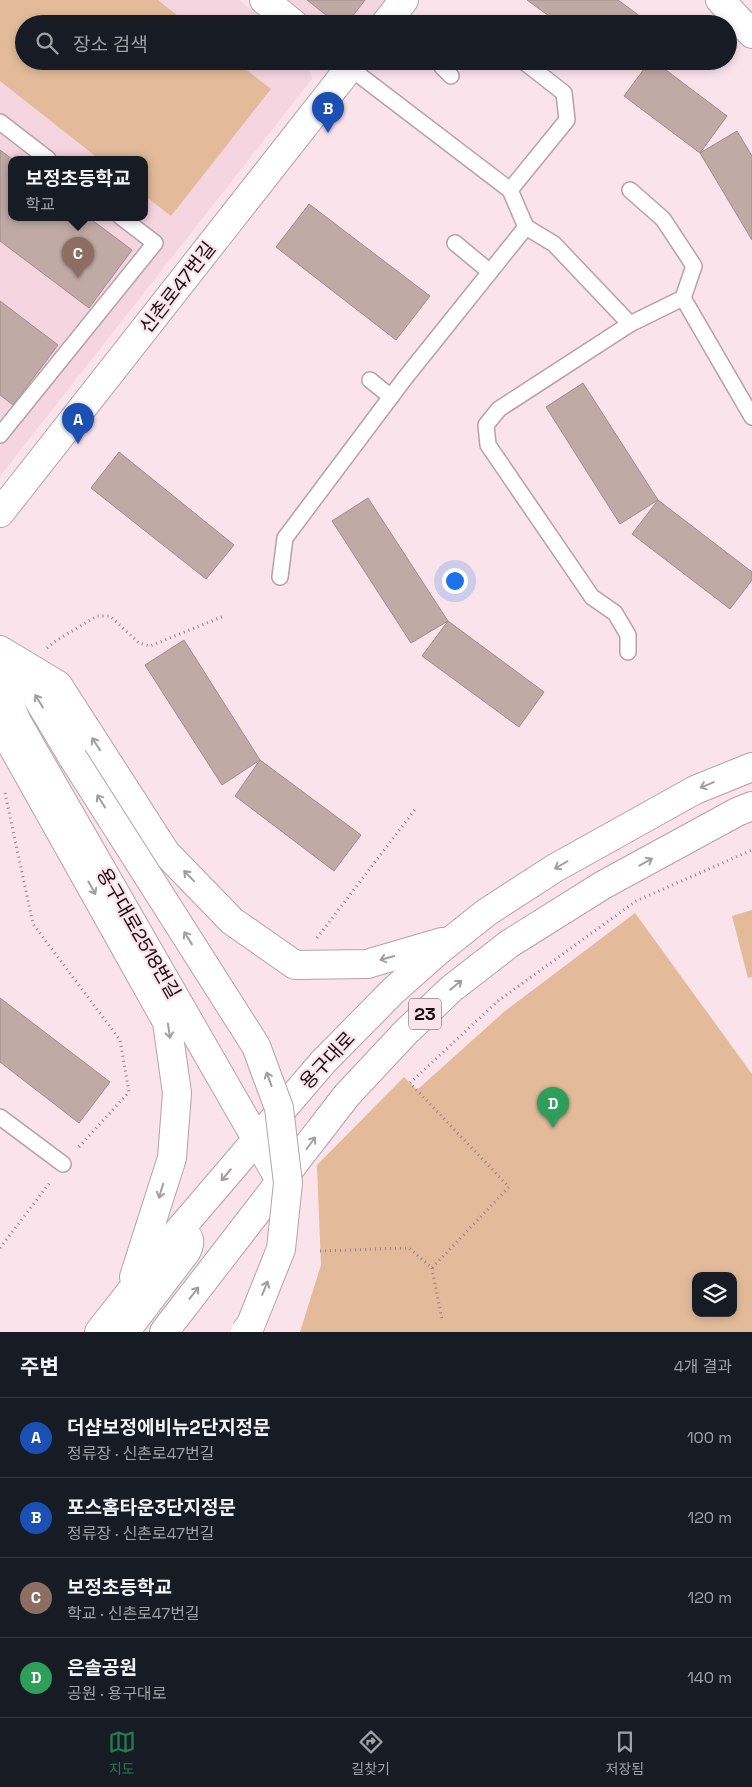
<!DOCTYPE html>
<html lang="ko">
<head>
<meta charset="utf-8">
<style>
  :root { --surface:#171b24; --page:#20242c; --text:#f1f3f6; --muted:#9ea1a6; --line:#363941; --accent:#227c51 }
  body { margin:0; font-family:"Space Grotesk","Noto Sans KR",sans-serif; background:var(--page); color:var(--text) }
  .controls { position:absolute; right:15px; bottom:15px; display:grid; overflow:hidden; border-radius:10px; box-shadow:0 2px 8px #0003 }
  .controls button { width:45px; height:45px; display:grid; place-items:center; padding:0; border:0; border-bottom:1px solid var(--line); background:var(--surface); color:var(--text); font:25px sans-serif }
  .you { position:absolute; left:454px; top:580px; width:18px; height:18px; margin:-12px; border:4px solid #fff; border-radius:50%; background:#1a73e8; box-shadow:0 0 0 8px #1a73e833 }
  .badge { display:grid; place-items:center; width:32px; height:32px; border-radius:50%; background:var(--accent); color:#fff; font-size:16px; font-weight:700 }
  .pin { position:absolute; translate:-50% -41px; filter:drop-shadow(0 1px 2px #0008) }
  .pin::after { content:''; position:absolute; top:26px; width:18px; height:15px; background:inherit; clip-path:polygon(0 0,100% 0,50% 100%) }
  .popup { position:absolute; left:8px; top:156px; width:140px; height:65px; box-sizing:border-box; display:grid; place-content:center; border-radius:10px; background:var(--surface); filter:drop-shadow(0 1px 4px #0005); font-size:16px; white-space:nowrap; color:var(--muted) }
  .popup b { font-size:19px; color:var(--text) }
  .popup::after { content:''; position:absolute; left:50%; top:100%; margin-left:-10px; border:10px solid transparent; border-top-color:var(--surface) }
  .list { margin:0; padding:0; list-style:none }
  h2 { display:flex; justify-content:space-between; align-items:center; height:65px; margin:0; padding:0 20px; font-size:21px }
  h2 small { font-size:16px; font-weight:400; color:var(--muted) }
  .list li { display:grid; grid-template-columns:32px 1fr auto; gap:15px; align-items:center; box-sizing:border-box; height:80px; padding:0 20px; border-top:1px solid var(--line) }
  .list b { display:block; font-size:19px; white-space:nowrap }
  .list p { margin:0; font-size:16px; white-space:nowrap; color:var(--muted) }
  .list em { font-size:16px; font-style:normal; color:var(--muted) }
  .icon { flex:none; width:28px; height:28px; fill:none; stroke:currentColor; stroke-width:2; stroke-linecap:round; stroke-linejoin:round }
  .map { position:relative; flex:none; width:752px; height:1332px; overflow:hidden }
  .search { position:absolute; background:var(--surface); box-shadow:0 2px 8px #0003; left:15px; right:15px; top:15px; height:55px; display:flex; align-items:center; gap:12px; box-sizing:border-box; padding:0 18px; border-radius:28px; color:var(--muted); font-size:19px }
  .sheet { height:385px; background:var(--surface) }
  nav { display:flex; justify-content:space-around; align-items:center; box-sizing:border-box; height:70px; border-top:1px solid var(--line); background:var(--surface); font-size:14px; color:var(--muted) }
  nav a { display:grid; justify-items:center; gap:2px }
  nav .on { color:var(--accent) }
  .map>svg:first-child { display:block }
  .built { fill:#f5d5e0; fill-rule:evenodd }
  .green { fill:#e3bb9a; fill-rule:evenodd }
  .building { fill:#c1aaa6; stroke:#a28c88 }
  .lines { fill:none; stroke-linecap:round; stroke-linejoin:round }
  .lane-casing { stroke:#b7a0a8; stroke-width:18 }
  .street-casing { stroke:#b7a0a8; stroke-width:30 }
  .secondary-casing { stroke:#b7a0a8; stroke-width:30 }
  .primary-casing { stroke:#b7a0a8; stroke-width:30 }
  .path { stroke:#938288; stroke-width:3; stroke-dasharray:1 4; stroke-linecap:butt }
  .lane { stroke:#fff; stroke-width:15 }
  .street { stroke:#fff; stroke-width:28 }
  .secondary { stroke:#fff; stroke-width:28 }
  .primary { stroke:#fff; stroke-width:28 }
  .primary-bridge-casing { stroke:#b7a0a8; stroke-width:30; stroke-linecap:butt }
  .primary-bridge { stroke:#fff; stroke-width:28 }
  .oneway { stroke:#a19e9f }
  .labels { text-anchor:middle; stroke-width:4.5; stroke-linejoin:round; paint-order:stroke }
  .shield { fill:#fbe3eb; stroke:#5a4d52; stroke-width:1 }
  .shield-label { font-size:18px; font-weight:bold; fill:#150d10 }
  .street-label { font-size:19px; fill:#150d10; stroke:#fbe3eb }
</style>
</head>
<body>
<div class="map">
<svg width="752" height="1332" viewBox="0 0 752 1332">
  <rect width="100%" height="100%" fill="#fbe3eb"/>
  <g class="built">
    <path d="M 0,0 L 239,0 L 269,24 L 24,24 L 24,61 L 307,61 L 312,79 L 0,476 ZM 12,159 L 144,159 L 144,217 L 12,217 Z"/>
    <path d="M 289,0 L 385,0 L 366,24 L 319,24 Z"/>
  </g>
  <g class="green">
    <path d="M 0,0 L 158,0 L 188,24 L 24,24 L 24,61 L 235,61 L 271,89 L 171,216 L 144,195 L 144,159 L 99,159 L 0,81 Z"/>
    <path d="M 752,910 L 752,977 L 748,978 L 732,916 Z"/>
    <path d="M 635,913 L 752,1074 L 752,1332 L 300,1332 L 321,1265 L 317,1165 L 404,1077 L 417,1090 L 505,1011 ZM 696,1276 L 733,1276 L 733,1313 L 696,1313 Z"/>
  </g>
  <g class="building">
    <path d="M 307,0 L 365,0 L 352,17 L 331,19 Z"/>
    <path d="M 527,0 L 618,0 L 641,17 L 637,24 L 560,24 Z"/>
    <path d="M 650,61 L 654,61 L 727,116 L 700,153 L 624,96 Z"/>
    <path d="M 737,131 L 752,156 L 752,240 L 700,153 Z"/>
    <path d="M 0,150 L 12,159 L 12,217 L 88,217 L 132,250 L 89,308 L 0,241 Z"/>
    <path d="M 309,204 L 430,296 L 396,340 L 276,247 Z"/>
    <path d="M 0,301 L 58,345 L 13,405 L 0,395 Z"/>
    <path d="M 583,383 L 658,500 L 620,524 L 546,407 Z"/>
    <path d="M 119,452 L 234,545 L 206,579 L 91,488 Z"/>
    <path d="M 368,498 L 448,621 L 411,643 L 332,521 Z"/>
    <path d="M 658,500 L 752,572 L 752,580 L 730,609 L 632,534 Z"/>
    <path d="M 448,621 L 544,692 L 519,727 L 422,656 Z"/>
    <path d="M 184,640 L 260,760 L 222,785 L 145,665 Z"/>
    <path d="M 260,760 L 361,835 L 334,871 L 235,796 Z"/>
    <path d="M 0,998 L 110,1082 L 79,1123 L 0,1062 Z"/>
  </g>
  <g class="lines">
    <g class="lane-casing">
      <g id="lane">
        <path d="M 440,61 L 442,67 L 451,76"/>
        <path d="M 0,122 L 48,159"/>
        <path d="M 510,190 L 567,120 L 564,93 L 523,61"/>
        <path d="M 630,190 L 663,219 L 694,266 L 683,298"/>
        <path d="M 526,227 L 554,244 L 630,324 L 499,409 L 486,425 L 488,445 L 592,597 L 615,613 L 628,635 L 628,652"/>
        <path d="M 455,243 L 490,272"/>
        <path d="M 630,324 L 683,298 L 752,417"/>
        <path d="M 370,380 L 391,397"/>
        <path d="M 0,435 L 155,243 L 121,217"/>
        <path d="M 280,577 L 285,538 L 405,378 L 526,227 L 510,190 L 350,68"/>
        <path d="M 0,1117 L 63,1164"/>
      </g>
    </g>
    <g class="street-casing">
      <g id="street">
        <path d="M 264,0 L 294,24"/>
        <path d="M 720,0 L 752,34"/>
        <path d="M 385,24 L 404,0"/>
        <path d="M 0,513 L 355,61"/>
      </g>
    </g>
    <g class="secondary-casing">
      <path id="secondary" d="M 0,682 L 17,722 L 281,1182"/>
    </g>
    <g class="primary-casing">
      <g id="primary">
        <path d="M 0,650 L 58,685 L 166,853 L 232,921 L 295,965 L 367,964 L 442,942"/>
        <path d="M 11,667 L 32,689 L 73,758"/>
        <path d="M 0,724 L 167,1022 L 177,1093 L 172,1158 L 134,1277"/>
        <path d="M 99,1332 L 175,1235 L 323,1062 L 393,991 L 438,951 L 487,912 L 555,868 L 695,790 L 752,767"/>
        <path d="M 125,1332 L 186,1252 C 190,1245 192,1237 182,1234"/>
        <path d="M 164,1332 L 347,1095 L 405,1033 L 451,989 L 509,944 L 603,885 L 737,812 L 752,806"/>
      </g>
    </g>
    <g class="path">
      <path d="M 47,648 L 54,642 L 97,616 L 110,616 L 139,643 L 150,646 L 224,616"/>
      <path d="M 5,793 L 33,924 L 120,1040 L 129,1092 L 77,1149"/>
      <path d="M 317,938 L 417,807"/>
      <path d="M 0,1248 L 51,1181"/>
      <path d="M 320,1251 L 409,1248 L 432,1268 L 509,1187 L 410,1083 L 498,1001 L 636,901 L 752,850"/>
      <path d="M 432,1268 L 442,1320"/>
    </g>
    <use href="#lane" class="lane"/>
    <use href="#street" class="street"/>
    <use href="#secondary" class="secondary"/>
    <use href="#primary" class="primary"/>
    <g class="primary-bridge-casing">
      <path id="primary-bridge" d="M 73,758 L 256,1046 L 279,1108 L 288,1183 L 281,1249 L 251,1324 L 245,1332"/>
    </g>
    <use href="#primary-bridge" class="primary-bridge"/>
  </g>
  <defs><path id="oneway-shaft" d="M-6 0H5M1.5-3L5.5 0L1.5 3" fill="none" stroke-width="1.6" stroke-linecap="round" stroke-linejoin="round" transform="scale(1.25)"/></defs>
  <g class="oneway">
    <use href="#oneway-shaft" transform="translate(39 701) rotate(-121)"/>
    <use href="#oneway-shaft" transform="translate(96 744) rotate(-123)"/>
    <use href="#oneway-shaft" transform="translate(707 785) rotate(158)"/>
    <use href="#oneway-shaft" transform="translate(101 801) rotate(-122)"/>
    <use href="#oneway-shaft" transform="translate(646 862) rotate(-29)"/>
    <use href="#oneway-shaft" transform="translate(561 865) rotate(150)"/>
    <use href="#oneway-shaft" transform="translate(189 876) rotate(-134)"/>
    <use href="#oneway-shaft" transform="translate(92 888) rotate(61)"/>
    <use href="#oneway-shaft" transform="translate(188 938) rotate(-122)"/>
    <use href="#oneway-shaft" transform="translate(387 958) rotate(164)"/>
    <use href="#oneway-shaft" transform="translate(456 985) rotate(-39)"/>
    <use href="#oneway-shaft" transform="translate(169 1031) rotate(82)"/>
    <use href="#oneway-shaft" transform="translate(269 1079) rotate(-110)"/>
    <use href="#oneway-shaft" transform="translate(311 1143) rotate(-53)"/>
    <use href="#oneway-shaft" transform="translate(226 1175) rotate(130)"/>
    <use href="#oneway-shaft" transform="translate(161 1191) rotate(107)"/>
    <use href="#oneway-shaft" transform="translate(265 1288) rotate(-68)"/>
    <use href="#oneway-shaft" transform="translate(194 1293) rotate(-52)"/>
  </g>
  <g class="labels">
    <rect class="shield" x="409" y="998.5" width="32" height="31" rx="4"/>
    <g class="shield-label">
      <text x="425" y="1020">23</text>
    </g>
    <g class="street-label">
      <text transform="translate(177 287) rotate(-52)" y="7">신촌로47번길</text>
      <text transform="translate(139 933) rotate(60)" y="7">용구대로2518번길</text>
      <text transform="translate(327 1060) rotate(-47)" y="7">용구대로</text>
    </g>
  </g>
</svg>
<div class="controls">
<button><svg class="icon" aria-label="layers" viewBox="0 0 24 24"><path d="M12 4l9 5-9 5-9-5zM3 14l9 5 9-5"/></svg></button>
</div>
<div class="you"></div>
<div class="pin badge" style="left:78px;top:444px;background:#1a4fb4">A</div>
<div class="pin badge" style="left:328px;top:133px;background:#1a4fb4">B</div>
<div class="pin badge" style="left:78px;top:278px;background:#8d6e63">C</div>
<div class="popup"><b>보정초등학교</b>학교</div>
<div class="pin badge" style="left:553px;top:1128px;background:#2e9e5b">D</div>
<div class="search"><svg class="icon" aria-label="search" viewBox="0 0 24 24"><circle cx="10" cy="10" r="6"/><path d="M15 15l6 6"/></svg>장소 검색</div>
</div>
<section class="sheet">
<h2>주변<small>4개 결과</small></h2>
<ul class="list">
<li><span class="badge" style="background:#1a4fb4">A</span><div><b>더샵보정에비뉴2단지정문</b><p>정류장 · 신촌로47번길</p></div><em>100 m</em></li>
<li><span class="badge" style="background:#1a4fb4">B</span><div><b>포스홈타운3단지정문</b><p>정류장 · 신촌로47번길</p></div><em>120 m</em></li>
<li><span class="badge" style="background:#8d6e63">C</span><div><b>보정초등학교</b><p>학교 · 신촌로47번길</p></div><em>120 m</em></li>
<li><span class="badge" style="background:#2e9e5b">D</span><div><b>은솔공원</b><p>공원 · 용구대로</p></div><em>140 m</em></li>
</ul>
</section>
<nav>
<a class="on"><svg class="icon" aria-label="map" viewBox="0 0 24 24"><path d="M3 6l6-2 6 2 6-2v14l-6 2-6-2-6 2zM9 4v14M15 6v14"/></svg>지도</a>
<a><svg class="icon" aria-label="directions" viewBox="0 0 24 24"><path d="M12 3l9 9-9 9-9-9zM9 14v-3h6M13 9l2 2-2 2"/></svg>길찾기</a>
<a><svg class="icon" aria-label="saved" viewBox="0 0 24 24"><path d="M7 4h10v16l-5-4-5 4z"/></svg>저장됨</a>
</nav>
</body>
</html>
